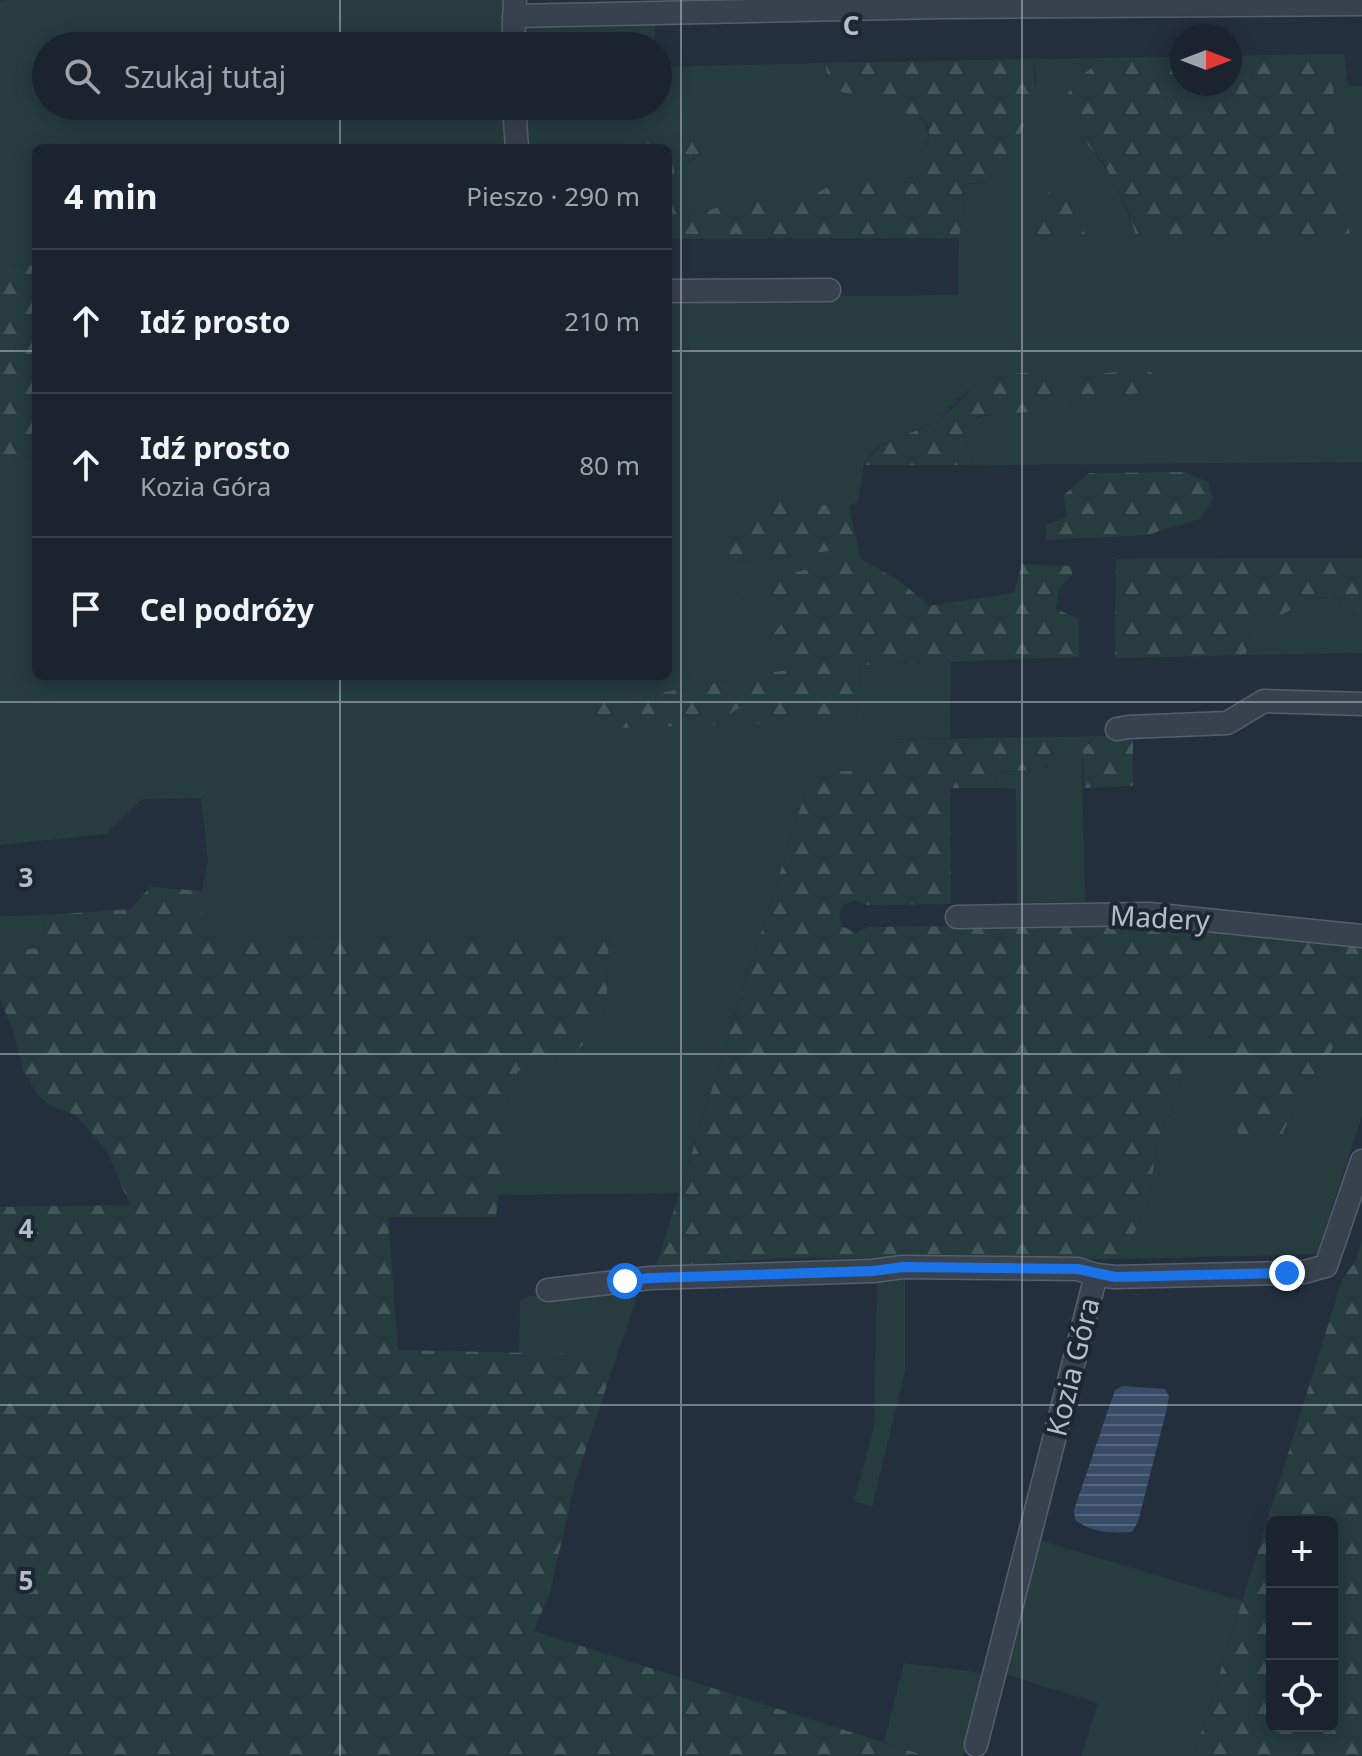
<!DOCTYPE html>
<html lang="pl">
<head>
<meta charset="utf-8">
<style>
  :root { --surface:#1b232e; --page:#242b36; --text:#f1f3f6; --muted:#a0a4aa; --line:#39404a }
  body { margin:0; font-family:"Noto Sans",sans-serif; background:var(--page); color:var(--text) }
  .controls { position:absolute; right:24px; bottom:24px; display:grid; overflow:hidden; border-radius:12px; box-shadow:0 4px 20px #0003 }
  .controls button { width:72px; height:72px; display:grid; place-items:center; padding:0; border:0; border-bottom:2px solid var(--line); background:var(--surface); color:var(--text); font:40px sans-serif }
  .compass { position:absolute; left:1170px; top:24px; width:72px; height:72px; border-radius:50%; background:var(--surface); box-shadow:0 4px 20px #0003; rotate:90deg }
  .stop { position:absolute; width:24px; height:24px; margin:-18px; border:6px solid #1a73e8; border-radius:50%; background:#fff }
  .stop.end { background:#1a73e8; border-color:#fff; box-shadow:0 2px 8px #0008 }
  .list { margin:0; padding:0; list-style:none }
  h2 { display:flex; justify-content:space-between; align-items:center; height:104px; margin:0; padding:0 32px; font-size:34px }
  h2 small { font-size:26px; font-weight:400; color:var(--muted) }
  .list li { display:grid; grid-template-columns:52px 1fr auto; gap:24px; align-items:center; box-sizing:border-box; height:144px; padding:0 32px; border-top:2px solid var(--line) }
  .list b { display:block; font-size:30px; white-space:nowrap }
  .list p { margin:0; font-size:26px; white-space:nowrap; color:var(--muted) }
  .list em { font-size:26px; font-style:normal; color:var(--muted) }
  .icon { flex:none; width:44px; height:44px; fill:none; stroke:currentColor; stroke-width:2; stroke-linecap:round; stroke-linejoin:round }
  .map { position:relative; flex:none; width:1362px; height:1756px; overflow:hidden }
  .search { position:absolute; background:var(--surface); box-shadow:0 4px 20px #0003; left:32px; top:32px; width:640px; height:88px; display:flex; align-items:center; gap:20px; box-sizing:border-box; padding:0 28px; border-radius:44px; color:var(--muted); font-size:30px }
  .panel { position:absolute; background:var(--surface); box-shadow:0 4px 20px #0003; left:32px; top:144px; width:640px; height:536px; border-radius:12px }
  .map>svg:first-child { display:block }
  .grass { fill:#263c3f; fill-rule:evenodd }
  .forest { fill:url(#forest-firs); fill-rule:evenodd }
  .water { fill:url(#water-rules) }
  .lines { fill:none; stroke-linecap:round; stroke-linejoin:round }
  .minor-casing { stroke:#565f6c; stroke-width:25 }
  .minor { stroke:#38414e; stroke-width:22 }
  .route { stroke:#1a73e8; stroke-width:10 }
  .grid { fill:none; stroke:#b4bcc9; stroke-width:2; stroke-opacity:0.55 }
  .labels { text-anchor:middle; stroke-width:8; stroke-linejoin:round; paint-order:stroke }
  .street-label { font-size:28px; fill:#b4bcc9; stroke:#1d2633 }
  .grid-label { font-size:26px; text-anchor:middle; font-weight:bold; fill:#b4bcc9; stroke:#1d2633; stroke-width:8; stroke-linejoin:round; paint-order:stroke }
</style>
</head>
<body>
<div class="map">
<svg width="1362" height="1756" viewBox="0 0 1362 1756">
  <defs>
    <pattern id="forest-firs" width="22" height="20" patternUnits="userSpaceOnUse" patternTransform="scale(2)"><rect width="22" height="20" fill="#263c3f"/><path d="M5 1l3.5 6h-7zM16 11l3.5 6h-7z" fill="#435659"/></pattern>
    <pattern id="water-rules" width="6" height="5" patternUnits="userSpaceOnUse" patternTransform="scale(2)"><rect width="6" height="5" fill="#394c67"/><path d="M0 2.5h6" fill="none" stroke="#53647b"/></pattern>
  </defs>
  <rect width="100%" height="100%" fill="#242f3e"/>
  <g class="grass">
    <path d="M 2,0 L 506,0 L 506,46 L 46,46 L 46,106 L 508,106 L 512,148 L 36,148 L 36,266 L 0,265 L 0,2 Z"/>
    <path d="M 655,18 L 655,46 L 522,46 L 523,21 Z"/>
    <path d="M 1103,58 L 1079,78 L 1083,140 C 1110,168 1124,199 1136,236 L 1333,126 L 1339,126 L 1332,87 L 1362,86 L 1362,462 L 975,465 L 963,437 L 967,422 C 988,411 1008,415 1030,411 C 1074,404 1104,389 1143,369 L 967,391 L 937,421 L 882,444 L 873,451 L 864,465 L 858,501 L 849,507 L 756,499 L 725,564 L 830,551 L 830,564 L 788,598 L 781,624 L 767,643 L 788,642 L 786,670 L 641,696 L 593,700 L 589,728 L 742,706 L 856,717 L 861,665 L 951,661 L 950,738 L 885,740 L 885,771 L 812,771 L 679,1193 L 497,1195 L 509,1092 L 518,1071 L 563,1062 L 602,1020 L 607,995 L 609,936 L 202,937 L 202,891 L 208,860 L 201,798 L 142,799 L 106,834 L 0,845 L 0,459 L 36,457 L 36,676 L 668,676 L 668,298 L 958,295 L 959,238 L 964,208 L 961,185 C 970,183 985,184 992,179 C 1007,171 1035,102 1036,84 C 1037,76 1034,67 1033,59 ZM 1067,195 L 1072,212 L 1086,236 L 1025,237 L 1030,227 Z"/>
    <path d="M 826,63 L 826,78 L 842,93 L 874,94 L 895,112 L 909,112 L 919,115 L 925,123 L 929,136 L 921,156 L 921,185 L 883,177 L 835,182 L 811,197 L 724,205 L 701,214 L 683,213 L 676,207 L 673,182 L 676,169 L 685,162 L 696,159 L 673,134 L 635,148 L 526,148 L 525,106 L 658,106 L 658,67 Z"/>
    <path d="M 1329,597 L 1345,603 L 1362,621 L 1362,653 L 1246,655 L 1250,631 L 1255,626 L 1307,600 Z"/>
    <path d="M 1097,736 L 1089,741 L 1082,759 L 1085,902 L 1017,903 L 1016,789 L 994,788 L 996,774 C 1012,768 1033,775 1048,766 L 1051,751 L 1051,737 Z"/>
    <path d="M 46,915 L 40,948 L 7,950 L 0,958 L 0,916 Z"/>
    <path d="M 1345,1035 L 1362,1035 L 1362,1116 L 1317,1254 L 1122,1259 L 1149,1202 L 1157,1141 L 1171,1110 L 1179,1084 L 1187,1039 L 1231,1036 L 1229,1117 L 1292,1115 L 1293,1104 L 1300,1091 L 1321,1067 L 1339,1038 Z"/>
    <path d="M 905,1277 L 905,1372 L 872,1507 L 854,1501 L 874,1427 L 877,1278 Z"/>
    <path d="M 638,1294 L 617,1355 L 519,1353 L 520,1301 L 529,1296 Z"/>
    <path d="M 1039,1540 L 1242,1601 L 1194,1756 L 1081,1756 L 1098,1703 L 1004,1674 Z"/>
    <path d="M 904,1663 L 969,1671 L 985,1676 L 963,1756 L 926,1756 L 884,1742 Z"/>
  </g>
  <g class="forest">
    <path d="M 1344,54 L 1348,86 L 1333,88 L 1340,126 L 1333,126 L 1350,235 L 1136,236 L 1126,205 L 1103,162 L 1083,140 L 1072,112 L 1068,93 L 1079,78 L 1103,58 L 1182,57 L 1182,84 L 1230,84 L 1230,56 Z"/>
    <path d="M 1033,59 L 1036,96 L 1009,161 L 992,180 L 961,185 L 964,208 L 959,238 L 668,239 L 668,148 L 635,148 L 649,136 L 703,134 L 699,155 L 675,169 L 673,182 L 676,207 L 683,213 L 700,214 L 724,205 L 811,197 L 835,182 L 883,177 L 920,185 C 920,175 919,164 922,154 C 924,148 928,142 929,136 C 930,110 907,116 893,111 C 885,108 879,100 874,94 C 846,93 826,98 826,63 Z"/>
    <path d="M 1055,188 L 1067,195 L 1072,212 L 1087,237 L 1025,237 L 1045,196 Z"/>
    <path d="M 0,265 L 36,266 L 36,457 L 0,459 Z"/>
    <path d="M 1143,369 L 1152,373 L 1153,384 L 1148,392 L 1084,399 L 1028,412 L 980,415 L 968,422 L 963,437 L 975,465 L 864,465 C 884,434 908,438 936,421 C 956,409 967,389 989,379 C 1012,368 1055,376 1081,375 C 1102,374 1123,371 1143,369 Z"/>
    <path d="M 1185,472 L 1208,482 L 1213,499 L 1200,519 L 1147,535 L 1046,540 L 1046,525 L 1067,517 L 1064,495 L 1089,473 Z"/>
    <path d="M 756,499 L 849,507 L 861,559 L 901,582 L 929,606 L 1014,593 L 1022,564 L 1072,566 L 1072,575 L 1058,590 L 1056,609 L 1079,619 L 1079,657 L 861,665 L 856,717 L 755,724 L 742,706 L 713,725 L 589,729 L 592,699 L 641,696 L 786,670 L 787,642 L 766,644 L 781,624 L 787,599 L 744,601 L 740,585 L 830,564 L 830,551 L 724,564 L 728,535 Z"/>
    <path d="M 1362,558 L 1362,621 C 1332,585 1320,596 1285,613 C 1275,618 1265,620 1255,626 L 1250,631 L 1246,655 L 1115,658 L 1116,559 Z"/>
    <path d="M 1097,736 L 1133,736 L 1133,786 L 1084,788 L 1083,749 Z"/>
    <path d="M 1051,737 L 1050,761 L 1041,770 L 1005,771 L 996,774 L 994,788 L 950,788 L 951,904 L 868,905 L 855,900 L 842,905 L 839,916 L 843,927 L 856,933 L 868,927 L 1157,924 L 1332,944 L 1362,945 L 1362,1035 L 1339,1038 L 1321,1067 L 1300,1091 L 1281,1138 L 1240,1136 L 1229,1117 L 1231,1036 L 1188,1039 L 1179,1084 L 1171,1110 L 1157,1141 L 1149,1202 L 1122,1259 L 782,1258 L 656,1267 L 812,771 L 884,771 L 885,740 Z"/>
    <path d="M 150,887 L 202,891 L 203,937 L 609,935 L 607,995 L 602,1020 L 592,1037 L 563,1062 L 518,1071 L 509,1092 L 496,1217 L 388,1217 L 398,1350 L 617,1355 L 575,1482 L 550,1592 L 534,1631 L 926,1756 L 0,1756 L 0,1207 L 130,1205 L 107,1151 L 76,1115 L 49,1105 L 37,1094 L 24,1072 L 14,1034 L 0,998 L 0,958 L 7,950 L 40,948 L 46,915 L 131,909 Z"/>
    <path d="M 1362,1241 L 1362,1756 L 1194,1756 L 1342,1280 L 1355,1262 ZM 1272,1522 L 1332,1522 L 1332,1726 L 1272,1726 Z"/>
  </g>
  <path class="water" d="M 1123,1386 L 1165,1389 L 1169,1396 L 1167,1408 L 1138,1522 L 1132,1532 C 1110,1533 1093,1533 1075,1520 L 1074,1510 L 1115,1390 Z"/>
  <g class="lines">
    <g class="minor-casing">
      <g id="minor">
        <path d="M 514,16 L 941,7 L 1362,4"/>
        <path d="M 513,46 L 515,0"/>
        <path d="M 514,106 L 517,148"/>
        <path d="M 668,291 L 829,290"/>
        <path d="M 1117,729 L 1128,727 L 1227,723 L 1264,701 L 1362,704"/>
        <path d="M 957,917 L 1149,914 L 1362,936"/>
        <path d="M 548,1290 L 650,1278 L 873,1271 L 903,1267 L 1078,1269 L 1096,1275"/>
        <path d="M 976,1745 L 1096,1275 L 1115,1277 L 1287,1273 L 1304,1272 L 1326,1266 L 1362,1161"/>
      </g>
    </g>
    <use href="#minor" class="minor"/>
  </g>
  <g class="lines">
    <path class="route" d="M 625,1281 L 650,1278 L 873,1271 L 903,1267 L 1078,1269 L 1115,1277 L 1287,1273"/>
  </g>
  <path class="grid" d="M 340,0 L 340,46M 681,0 L 681,1756M 1022,0 L 1022,1756M 340,106 L 340,148M 0,351 L 36,351M 668,351 L 1362,351M 340,676 L 340,1756M 0,702 L 1362,702M 0,1054 L 1362,1054M 0,1405 L 1362,1405"/>
  <g class="labels">
    <g class="street-label">
      <text transform="translate(1160 918) rotate(3)" y="10">Madery</text>
      <text transform="translate(1073 1367) rotate(-76)" y="10">Kozia Góra</text>
    </g>
  </g>
  <g class="grid-label">
    <text x="851" y="35">C</text>
    <text x="26" y="887">3</text>
    <text x="26" y="1238">4</text>
    <text x="26" y="1590">5</text>
  </g>
</svg>
<div class="controls">
<button>+</button>
<button>−</button>
<button><svg class="icon" aria-label="locate" viewBox="0 0 24 24"><circle cx="12" cy="12" r="6"/><path d="M12 2v4M12 18v4M2 12h4M18 12h4"/></svg></button>
</div>
<svg class="compass" viewBox="-18 -18 36 36"><path d="M0-13l5 13h-10z" fill="#e53935"/><path d="M0 13l5-13h-10z" fill="#a0a4aa"/></svg>
<div class="stop" style="left:625px;top:1281px"></div>
<div class="stop end" style="left:1287px;top:1273px"></div>
<div class="search"><svg class="icon" aria-label="search" viewBox="0 0 24 24"><circle cx="10" cy="10" r="6"/><path d="M15 15l6 6"/></svg>Szukaj tutaj</div>
<section class="panel">
<h2>4 min<small>Pieszo · 290 m</small></h2>
<ul class="list">
<li><svg class="icon" aria-label="ahead" viewBox="0 0 24 24"><path d="M12 20V5M6 11l6-6 6 6"/></svg><div><b>Idź prosto</b></div><em>210 m</em></li>
<li><svg class="icon" aria-label="ahead" viewBox="0 0 24 24"><path d="M12 20V5M6 11l6-6 6 6"/></svg><div><b>Idź prosto</b><p>Kozia Góra</p></div><em>80 m</em></li>
<li><svg class="icon" aria-label="arrive" viewBox="0 0 24 24"><path d="M6 21V4h12l-3 4 3 4H6"/></svg><div><b>Cel podróży</b></div></li>
</ul>
</section>
</div>
</body>
</html>
